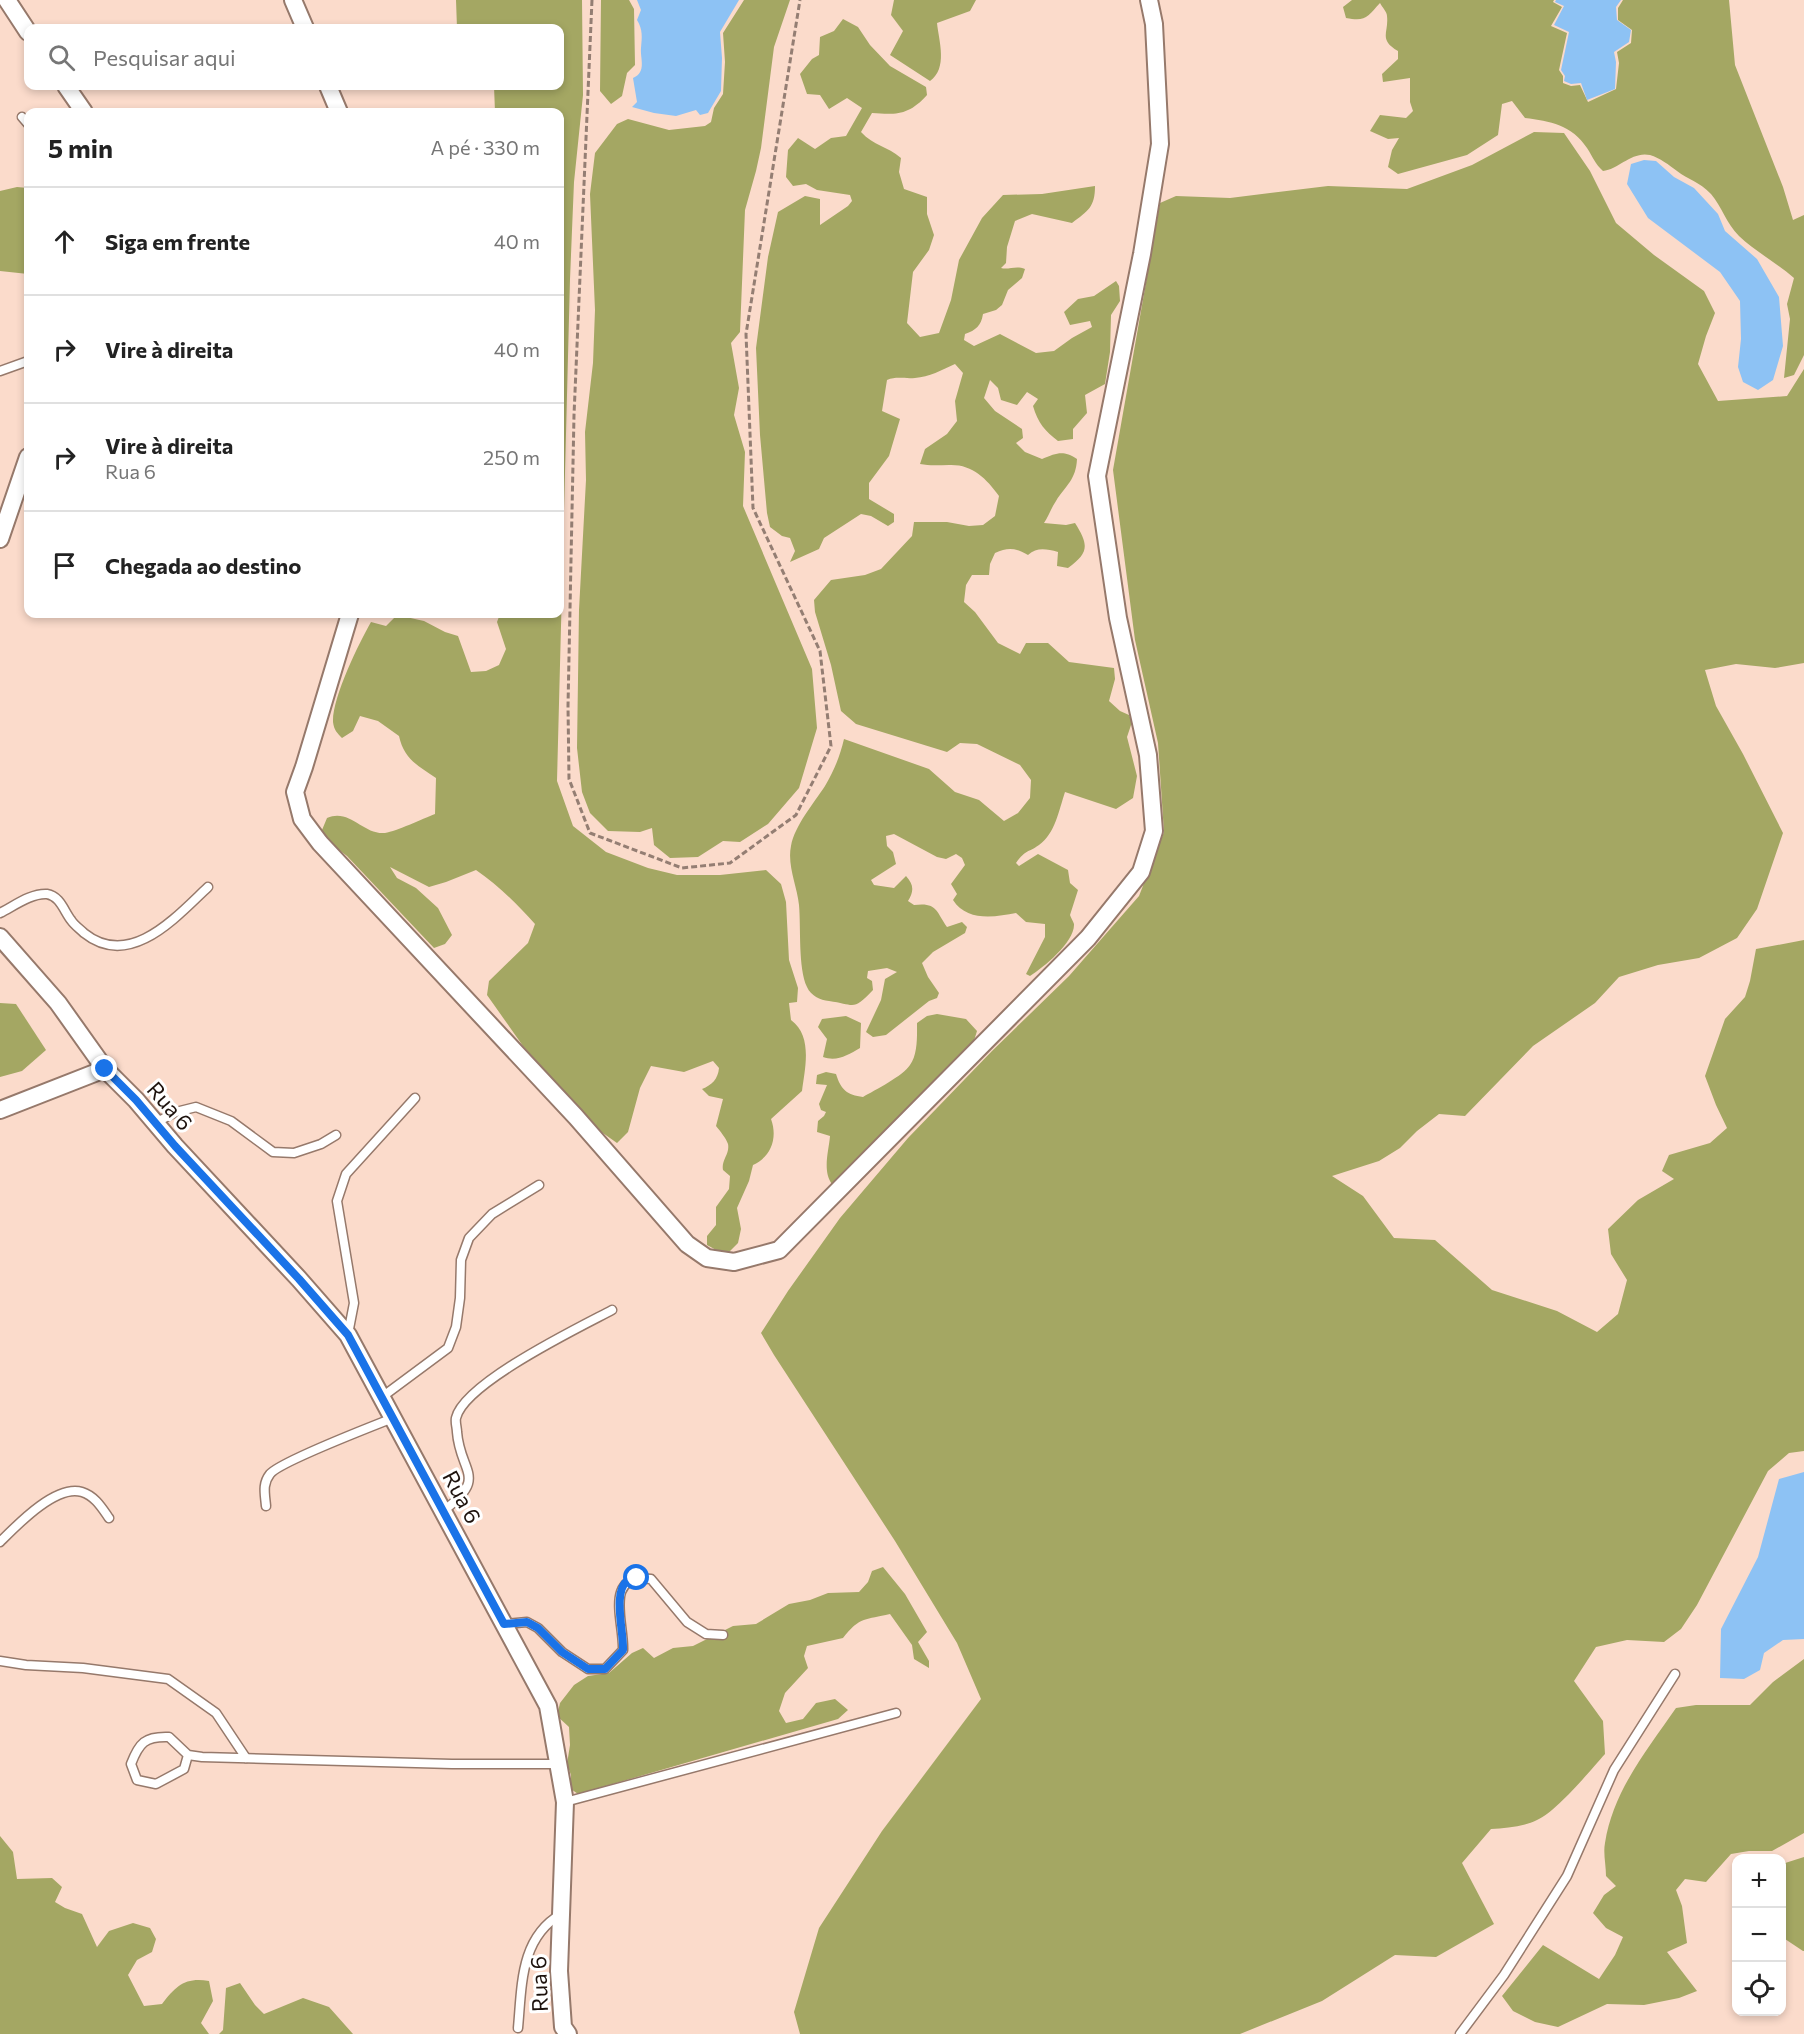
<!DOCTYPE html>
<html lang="pt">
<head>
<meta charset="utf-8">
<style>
  :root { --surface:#fff; --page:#f2f2f2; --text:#222; --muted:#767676; --line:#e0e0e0 }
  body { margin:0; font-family:Commissioner,sans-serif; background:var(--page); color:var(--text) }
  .controls { position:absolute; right:18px; bottom:18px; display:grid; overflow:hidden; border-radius:12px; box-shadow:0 3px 9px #0003 }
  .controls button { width:54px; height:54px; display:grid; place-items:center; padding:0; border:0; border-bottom:2px solid var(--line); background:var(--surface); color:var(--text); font:30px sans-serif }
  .stop { position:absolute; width:18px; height:18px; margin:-14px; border:4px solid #1a73e8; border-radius:50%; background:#fff }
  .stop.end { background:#1a73e8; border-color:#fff; box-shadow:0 2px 6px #0008 }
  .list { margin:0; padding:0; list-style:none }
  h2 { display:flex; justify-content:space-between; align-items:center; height:78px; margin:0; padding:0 24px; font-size:26px }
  h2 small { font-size:20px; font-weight:400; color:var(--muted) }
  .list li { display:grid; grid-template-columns:39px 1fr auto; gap:18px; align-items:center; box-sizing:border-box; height:108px; padding:0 24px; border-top:2px solid var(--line) }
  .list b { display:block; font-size:22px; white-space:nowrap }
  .list p { margin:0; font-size:20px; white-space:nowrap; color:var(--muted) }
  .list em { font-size:20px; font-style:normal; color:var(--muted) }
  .icon { flex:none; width:33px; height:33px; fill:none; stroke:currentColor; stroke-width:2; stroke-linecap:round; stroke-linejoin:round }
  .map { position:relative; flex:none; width:1804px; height:2034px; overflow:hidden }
  .search { position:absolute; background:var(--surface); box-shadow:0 3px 9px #0003; left:24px; top:24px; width:540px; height:66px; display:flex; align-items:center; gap:15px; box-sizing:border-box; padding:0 21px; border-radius:12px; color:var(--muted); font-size:22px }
  .panel { position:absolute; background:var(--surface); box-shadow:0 3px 9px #0003; left:24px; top:108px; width:540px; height:510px; border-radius:12px }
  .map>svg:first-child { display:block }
  .forest { fill:#a4a763 }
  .water { fill:#8dc2f4 }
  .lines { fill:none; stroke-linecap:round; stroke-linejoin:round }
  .lane-casing { stroke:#96796b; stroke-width:11 }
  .street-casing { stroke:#96796b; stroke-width:20 }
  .path { stroke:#947e73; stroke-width:3; stroke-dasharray:6 3; stroke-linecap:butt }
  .lane { stroke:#fff; stroke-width:8 }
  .street { stroke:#fff; stroke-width:16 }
  .route { stroke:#1a73e8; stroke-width:8 }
  .labels { text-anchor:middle; stroke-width:6; stroke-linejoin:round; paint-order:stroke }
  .street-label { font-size:22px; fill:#1d120d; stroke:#fff }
</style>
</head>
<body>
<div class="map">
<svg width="1804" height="2034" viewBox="0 0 1804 2034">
  <rect width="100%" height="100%" fill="#fbdbcb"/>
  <g class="forest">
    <path d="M 456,0 L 582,0 L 583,95 L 574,182 L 570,279 L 557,781 L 573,826 L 606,852 L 648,868 L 677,875 L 720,875 L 766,870 L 781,884 L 786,902 L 789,960 L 798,988 L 797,1002 L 789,1003 L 791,1020 C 813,1036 805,1068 802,1091 L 771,1119 C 778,1138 771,1157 753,1165 L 749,1181 L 737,1208 L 741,1229 L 738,1243 L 729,1252 L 718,1251 L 707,1245 L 707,1236 L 716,1225 L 716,1207 L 729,1189 L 730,1176 L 723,1170 C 721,1160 730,1154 728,1144 C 726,1138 720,1131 716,1126 L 723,1099 L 709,1096 L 702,1089 C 712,1085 718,1079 719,1068 L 713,1061 L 684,1072 L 651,1066 L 640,1088 L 628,1132 L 617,1143 L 600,1131 L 523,1046 L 487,995 L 489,981 L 528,943 L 535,924 C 517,904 498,885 476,870 L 446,882 L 429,887 L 390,867 L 397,878 L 416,888 L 438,908 L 452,935 L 445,944 L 434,948 L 347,856 L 331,844 L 322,830 L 327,818 C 350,808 363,835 385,833 C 397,831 422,819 435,814 L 436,778 C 417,765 404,759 399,736 L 378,721 L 360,716 L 353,731 L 342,738 C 337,733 334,730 333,722 C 332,698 359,643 371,622 L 386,626 L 397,615 L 424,621 L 445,632 L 458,636 L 471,672 L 486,671 L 499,665 L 506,649 L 497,622 L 500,614 L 560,614 L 560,112 L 495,112 L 494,86 L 560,86 L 560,28 L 457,28 Z"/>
    <path d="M 601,0 L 629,0 L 634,9 L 635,65 L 627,73 L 622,96 L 611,104 L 600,91 Z"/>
    <path d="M 744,0 L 790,0 L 774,47 L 761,148 L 756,171 L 745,210 L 740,332 L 731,343 L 739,388 L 734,415 L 745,452 L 743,506 L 812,669 L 817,728 L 799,788 L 768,824 L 740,842 L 723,841 L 698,857 L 670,858 L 654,845 L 652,828 L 640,832 L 608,831 L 590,813 L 582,792 L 577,748 L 579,610 L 586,480 L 585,432 L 593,363 L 595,310 L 590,194 L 595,153 L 617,124 L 628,119 L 669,130 L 705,126 L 711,122 L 714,108 L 723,94 L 725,62 L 723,33 Z"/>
    <path d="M 894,0 L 976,0 L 970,11 L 937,23 C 939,42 948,68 930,81 L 890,55 L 903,31 L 891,15 Z"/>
    <path d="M 1352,0 L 1554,0 L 1553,2 L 1562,7 L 1551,26 L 1567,33 L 1559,70 L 1563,76 L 1563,83 L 1571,86 L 1580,85 L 1588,102 L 1616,89 L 1619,63 L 1617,52 L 1631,43 L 1632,30 L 1618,20 L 1618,8 L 1623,0 L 1729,0 L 1735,65 L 1783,187 L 1793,220 L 1804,215 L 1804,355 L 1794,375 L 1784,378 L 1790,319 L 1787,304 L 1794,278 C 1777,263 1756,252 1739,236 C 1726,223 1722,207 1711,194 C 1699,181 1688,180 1677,171 C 1669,165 1660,158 1650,155 C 1632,151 1619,169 1603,171 C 1595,164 1593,157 1587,148 C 1572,125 1550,121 1525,118 L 1512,101 L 1502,104 L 1498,135 L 1467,155 L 1398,174 L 1388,167 L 1392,150 L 1399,138 L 1388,139 L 1370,131 L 1380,115 L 1406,118 L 1413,111 L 1410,102 L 1410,78 L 1383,82 L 1382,74 L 1398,59 L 1398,51 C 1378,39 1389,33 1387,16 C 1387,12 1382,7 1380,3 C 1367,17 1366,22 1346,18 L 1343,7 Z"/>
    <path d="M 843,19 L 858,27 L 870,45 L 890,66 L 926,87 L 927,95 C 909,115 897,115 872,113 L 861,132 C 874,146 887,146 901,158 L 899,172 L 904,189 L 927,197 L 927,214 L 934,235 L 929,250 L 913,272 L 907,323 L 920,337 L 939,333 L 951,300 L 959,260 L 982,218 L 1003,195 L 1042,194 L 1095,186 C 1095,207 1088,211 1072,223 L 1032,214 L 1015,221 L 1007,247 L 1006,263 L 1001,268 C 1009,270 1016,265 1025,269 L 1022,278 L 1008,290 L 1002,305 L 996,310 L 983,314 C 981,326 976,330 965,334 L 964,340 L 974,346 L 1000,334 L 1036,353 L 1054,351 L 1072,338 L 1092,327 L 1090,321 L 1070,325 L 1064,312 L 1078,299 L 1094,296 L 1116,281 L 1119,286 L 1120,301 L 1111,315 L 1110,352 L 1105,384 L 1085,395 L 1087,413 L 1073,429 L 1073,439 L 1058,441 C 1045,431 1038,423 1033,406 L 1038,399 L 1027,392 L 1017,405 L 1001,400 L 998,388 L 990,380 L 984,398 L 995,411 L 1022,429 L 1023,438 L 1016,443 L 1025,452 L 1042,459 C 1057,453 1063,450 1077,459 C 1076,480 1066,485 1056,501 C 1051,508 1049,516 1044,523 L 1066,525 L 1075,523 C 1089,545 1089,553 1068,568 L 1057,566 L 1058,552 C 1046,549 1037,547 1028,555 C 1016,548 1008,547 995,553 L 990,564 L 989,575 L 972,575 L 966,585 L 964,602 L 975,612 L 998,643 L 1020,654 L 1026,643 L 1048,643 L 1069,662 L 1114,668 L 1115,679 L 1109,701 L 1120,711 L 1129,715 L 1132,722 L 1127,737 L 1137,776 L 1133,798 L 1116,809 L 1065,792 C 1059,810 1055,834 1039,845 C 1028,853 1026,849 1016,863 L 1019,866 L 1038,854 L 1068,870 L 1070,883 L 1078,890 L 1070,915 C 1071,918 1073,921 1074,924 C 1075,942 1043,968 1030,976 L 1026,974 L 1045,937 L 1045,924 L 1026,922 L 1016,913 C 995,917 967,922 953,900 L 957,894 L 951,884 L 965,865 L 962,858 L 956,854 L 946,859 L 937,857 L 894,834 L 886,836 L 887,846 L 893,852 L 896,864 L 871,880 L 874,885 L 894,888 L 906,876 C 914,885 914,891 908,901 L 914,905 C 937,902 936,911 947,927 L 962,922 L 967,927 L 965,933 L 933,952 L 922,963 L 928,977 L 939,993 L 937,998 L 929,1001 L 886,1035 L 873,1037 L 866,1032 L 881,1000 L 885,979 L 897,972 L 887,968 L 868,971 L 867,978 L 872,981 L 873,990 C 853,1011 856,1005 829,1001 C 820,1000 811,996 807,987 C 798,968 801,927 799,905 C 797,886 787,865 791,846 C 795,825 814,803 825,786 C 834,771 840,756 844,739 L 929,769 L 955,792 L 979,800 L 1004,821 L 1018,813 L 1030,798 L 1031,780 L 1020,765 L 977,744 L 960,743 L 947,752 L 856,724 L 841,711 L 831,665 L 815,612 L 814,600 L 831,580 L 865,575 L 881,569 L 912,536 L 914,522 L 947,522 L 969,526 L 983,525 L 995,516 L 999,496 C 986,478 972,464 949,465 C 939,465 930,466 920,464 L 925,449 L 947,434 L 957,421 L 955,401 L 963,373 L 955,364 C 942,370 929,377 915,378 C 904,379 897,376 887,380 L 882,411 L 900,419 L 889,456 L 869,483 L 869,499 L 894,514 L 894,522 L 888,526 L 871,516 L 861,514 L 824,538 L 819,549 L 790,562 L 795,551 L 790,538 L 782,536 L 770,527 L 767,513 L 760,435 L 756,348 L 768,257 L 778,212 L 805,196 L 820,199 L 820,225 L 848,206 L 852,201 L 850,195 L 817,190 L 806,184 L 793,186 L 786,177 L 788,150 L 798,138 L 815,149 L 831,138 L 846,136 L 862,108 L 847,98 L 829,109 L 820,95 L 807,94 L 800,74 L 812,59 L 819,55 L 820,37 L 834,31 Z"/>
    <path d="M 1534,132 L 1564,133 L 1590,171 L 1616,223 L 1654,255 L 1704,291 L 1715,313 L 1706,336 L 1698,364 L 1718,401 L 1787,396 L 1804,369 L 1804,663 L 1775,668 L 1736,664 L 1705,670 L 1716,706 L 1743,754 L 1783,833 L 1757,909 L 1737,938 L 1699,958 L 1658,965 L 1619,977 L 1595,1003 L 1533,1046 L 1465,1116 L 1439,1114 L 1417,1131 L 1400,1148 L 1379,1161 L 1332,1176 L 1363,1196 L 1394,1238 L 1435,1240 L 1492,1290 L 1557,1311 L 1597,1332 L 1618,1314 L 1627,1280 L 1611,1254 L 1608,1229 L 1638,1200 L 1674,1179 L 1662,1171 L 1669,1155 L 1710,1143 L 1727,1128 L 1716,1105 L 1705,1076 L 1725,1019 L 1745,997 L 1750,981 L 1756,949 L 1804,940 L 1804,1451 L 1789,1453 L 1768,1471 L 1697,1605 L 1681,1629 L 1664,1642 L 1627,1640 L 1596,1647 L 1574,1681 L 1603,1721 L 1605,1754 C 1589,1772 1557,1811 1537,1820 C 1523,1827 1506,1828 1491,1829 L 1462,1863 L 1494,1924 L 1436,1957 L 1395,1955 L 1322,2001 L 1240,2034 L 800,2034 L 794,2012 L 819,1928 L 882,1831 L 981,1699 L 957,1643 L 895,1541 L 774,1355 L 761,1333 L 788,1291 L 840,1218 L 908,1138 L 992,1051 L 1069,976 L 1139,896 L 1164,832 L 1158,743 L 1135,640 L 1113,470 L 1160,203 L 1176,196 L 1230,198 L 1328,186 L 1407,189 L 1472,165 Z"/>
    <path d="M 17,187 L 28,188 L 28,274 L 0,271 L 0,191 Z"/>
    <path d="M 0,1003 L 16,1004 L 46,1050 L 22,1071 L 0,1077 Z"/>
    <path d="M 937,1014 L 966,1019 L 977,1031 L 972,1047 L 838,1182 L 832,1184 C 822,1171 829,1150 830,1136 L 817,1132 L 818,1121 L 824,1116 L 826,1112 L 821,1110 L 819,1104 L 827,1085 L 816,1084 L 817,1075 L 826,1072 L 836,1074 C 841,1090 847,1095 863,1097 C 875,1090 903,1076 910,1065 C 918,1054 917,1035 917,1023 L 927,1016 Z"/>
    <path d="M 846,1016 L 861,1023 L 860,1048 C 848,1055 837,1062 823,1057 L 827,1039 L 818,1027 L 822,1019 Z"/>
    <path d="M 883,1567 L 905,1594 L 927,1632 L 918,1642 L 929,1661 L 929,1668 L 914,1659 L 912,1645 L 890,1614 C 866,1620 860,1616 843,1638 L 807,1646 L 804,1656 L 808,1668 L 785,1693 L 779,1711 L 786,1723 L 803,1719 L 816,1703 L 835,1699 L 848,1710 L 838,1719 L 578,1794 L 571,1789 L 571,1775 L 567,1764 L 570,1745 L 569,1727 L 557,1716 L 560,1703 L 574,1685 L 588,1676 L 609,1673 L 632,1653 L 643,1648 L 654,1658 L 673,1648 L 693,1646 L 733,1626 L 756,1624 L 789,1604 L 810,1600 L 828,1593 L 859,1592 L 868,1582 L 872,1571 Z"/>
    <path d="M 1804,1659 L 1804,1833 L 1772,1851 L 1749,1851 L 1731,1854 L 1706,1882 L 1685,1879 L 1676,1890 L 1682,1906 L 1687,1943 L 1667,1952 L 1697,1991 L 1679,1998 L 1644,2005 L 1607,2004 L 1558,2027 L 1535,2022 L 1513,2011 L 1502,1996 L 1543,1945 L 1599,1979 L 1615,1955 L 1623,1937 L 1606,1928 L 1593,1913 L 1604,1895 L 1616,1886 L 1606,1876 C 1606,1865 1603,1853 1605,1843 C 1613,1791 1647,1750 1676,1708 L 1696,1705 L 1750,1705 L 1773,1682 Z"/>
    <path d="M 0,1836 L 13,1852 L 17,1879 L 52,1878 L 62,1887 L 55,1902 L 65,1908 L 82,1914 L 97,1947 L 109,1931 L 133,1923 L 150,1928 L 156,1939 L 152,1952 L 137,1960 L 128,1975 L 144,2006 L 162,2004 C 176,1986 185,1977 209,1981 L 213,2001 L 201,2023 L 209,2034 L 0,2034 Z"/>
    <path d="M 1804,1857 L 1804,1951 L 1803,1951 L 1782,1937 L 1782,1864 Z"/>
    <path d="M 240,1983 L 255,2005 L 264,2014 L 303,1998 L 329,2007 L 353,2034 L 219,2034 L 223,2030 L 226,1988 Z"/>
  </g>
  <g class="water">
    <path d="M 637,0 L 739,0 L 720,32 L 722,58 L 721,91 L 708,113 L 700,115 L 696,110 L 676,116 L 654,113 L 632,107 L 637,102 L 633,78 C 647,72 640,59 641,48 C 642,37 643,30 637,20 L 641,10 Z"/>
    <path d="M 1556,0 L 1621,0 L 1616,7 L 1617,20 L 1631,30 L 1629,42 L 1614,52 L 1616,62 L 1615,89 L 1587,100 L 1581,83 L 1571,84 L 1564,81 L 1565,76 L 1561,70 L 1569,32 L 1554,25 L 1564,6 L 1555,2 Z"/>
    <path d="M 1644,160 L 1656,161 L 1674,177 L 1694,188 L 1718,214 L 1725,231 L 1757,259 L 1779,297 L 1783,346 L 1773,380 L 1758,390 L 1743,382 L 1738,367 L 1741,339 L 1740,301 L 1720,272 L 1648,218 L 1627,184 L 1631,164 Z"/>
    <path d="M 1804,1472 L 1804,1639 L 1783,1640 L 1764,1653 L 1760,1670 L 1744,1679 L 1720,1678 L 1721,1629 L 1758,1557 L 1779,1479 Z"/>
  </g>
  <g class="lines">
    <g class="lane-casing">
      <g id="lane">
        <path d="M 22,117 L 28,124"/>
        <path d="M 0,371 L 28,361"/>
        <path d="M 0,913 C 14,906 31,893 47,894 C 60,896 64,911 71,920 C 74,925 80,929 84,933 C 130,970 176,917 208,887"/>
        <path d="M 155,1123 L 176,1112 L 196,1107 L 231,1121 L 273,1152 L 294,1153 L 321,1144 L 336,1135"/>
        <path d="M 348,1334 L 354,1303 L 337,1201 L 346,1174 L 415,1098"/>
        <path d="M 382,1397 L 448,1348 L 456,1327 L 460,1298 L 461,1260 L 469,1238 L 492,1214 L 539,1185"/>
        <path d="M 266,1506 C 265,1494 262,1484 270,1474 C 279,1462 373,1426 393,1418"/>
        <path d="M 443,1511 C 489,1477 460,1473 457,1432 C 457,1428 455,1422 456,1418 C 464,1383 580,1327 612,1310"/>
        <path d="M 0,1542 C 17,1525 56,1484 82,1492 C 95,1496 102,1508 109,1518"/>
        <path d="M 504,1624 L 527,1622 L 538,1628 L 562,1652 L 588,1669 L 605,1669 L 623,1650 C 624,1621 603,1573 651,1579 L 687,1622 L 706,1634 L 723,1635"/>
        <path d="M 0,1661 L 26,1665 L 83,1668 L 168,1679 L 216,1713 L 246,1758"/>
        <path d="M 188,1755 L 184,1769 L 156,1784 L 137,1780 L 131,1764 C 139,1743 145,1736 169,1737 L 188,1755 L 202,1757 L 452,1764 L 558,1764"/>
        <path d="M 565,1802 L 896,1713"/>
        <path d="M 518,2028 C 522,1985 520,1938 561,1914"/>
        <path d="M 1460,2034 L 1504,1975 L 1567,1876 L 1614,1770 L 1675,1674"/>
      </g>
    </g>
    <g class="street-casing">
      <g id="street">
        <path d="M 7,0 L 28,32"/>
        <path d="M 293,0 L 305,28"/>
        <path d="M 66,86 L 84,112"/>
        <path d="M 328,86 L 339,112"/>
        <path d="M 0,539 L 28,457"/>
        <path d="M 350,614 L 304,767 L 295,792 L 302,819 L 320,843 L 576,1117 L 687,1244 L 707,1258 L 734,1262 L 779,1250 L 1088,938 L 1141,872 L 1154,831 L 1148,755 L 1118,618 L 1097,476 L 1142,254 L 1160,144 L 1154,24 L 1149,0"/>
        <path d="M 0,937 L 58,1003 L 105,1069 L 136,1100 L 175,1146 L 299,1279 L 348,1335 L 548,1706 L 565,1802 L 559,1971 L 563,2027 L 568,2034"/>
        <path d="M 0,1110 L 105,1069"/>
      </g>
    </g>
    <path class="path" d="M 592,0 L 574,415 L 568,706 L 569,779 L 590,833 L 682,868 L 730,863 L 796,815 L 831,746 L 820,651 L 753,508 L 746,334 L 800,0"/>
    <use href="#lane" class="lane"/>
    <use href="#street" class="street"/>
  </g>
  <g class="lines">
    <path class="route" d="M 105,1069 L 136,1100 L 175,1146 L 299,1279 L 348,1335 L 504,1624 L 527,1622 L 538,1628 L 562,1652 L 588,1669 L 605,1669 L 623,1650 C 624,1633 612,1591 628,1580 C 631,1579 634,1579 637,1578"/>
  </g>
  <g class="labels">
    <g class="street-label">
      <text transform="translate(170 1106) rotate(49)" y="8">Rua 6</text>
      <text transform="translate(462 1497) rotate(62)" y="8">Rua 6</text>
      <text transform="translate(539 1984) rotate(-92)" y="8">Rua 6</text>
    </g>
  </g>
</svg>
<div class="controls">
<button>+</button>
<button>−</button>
<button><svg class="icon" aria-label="locate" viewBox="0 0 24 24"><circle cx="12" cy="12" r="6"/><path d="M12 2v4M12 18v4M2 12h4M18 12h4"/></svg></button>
</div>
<div class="stop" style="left:637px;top:1578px"></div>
<div class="stop end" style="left:105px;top:1069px"></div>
<div class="search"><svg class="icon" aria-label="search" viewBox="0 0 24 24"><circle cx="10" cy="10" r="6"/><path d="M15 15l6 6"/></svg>Pesquisar aqui</div>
<section class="panel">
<h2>5 min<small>A pé · 330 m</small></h2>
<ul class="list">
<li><svg class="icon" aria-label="ahead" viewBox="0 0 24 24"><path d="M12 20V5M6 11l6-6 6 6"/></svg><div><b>Siga em frente</b></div><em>40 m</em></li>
<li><svg class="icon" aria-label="right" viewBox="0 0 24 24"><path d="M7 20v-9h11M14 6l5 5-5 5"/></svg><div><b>Vire à direita</b></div><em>40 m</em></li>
<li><svg class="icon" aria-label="right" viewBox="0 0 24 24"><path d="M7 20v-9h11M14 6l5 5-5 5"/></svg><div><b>Vire à direita</b><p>Rua 6</p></div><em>250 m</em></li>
<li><svg class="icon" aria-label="arrive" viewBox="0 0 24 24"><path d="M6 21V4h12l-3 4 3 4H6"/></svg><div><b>Chegada ao destino</b></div></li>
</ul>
</section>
</div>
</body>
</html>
